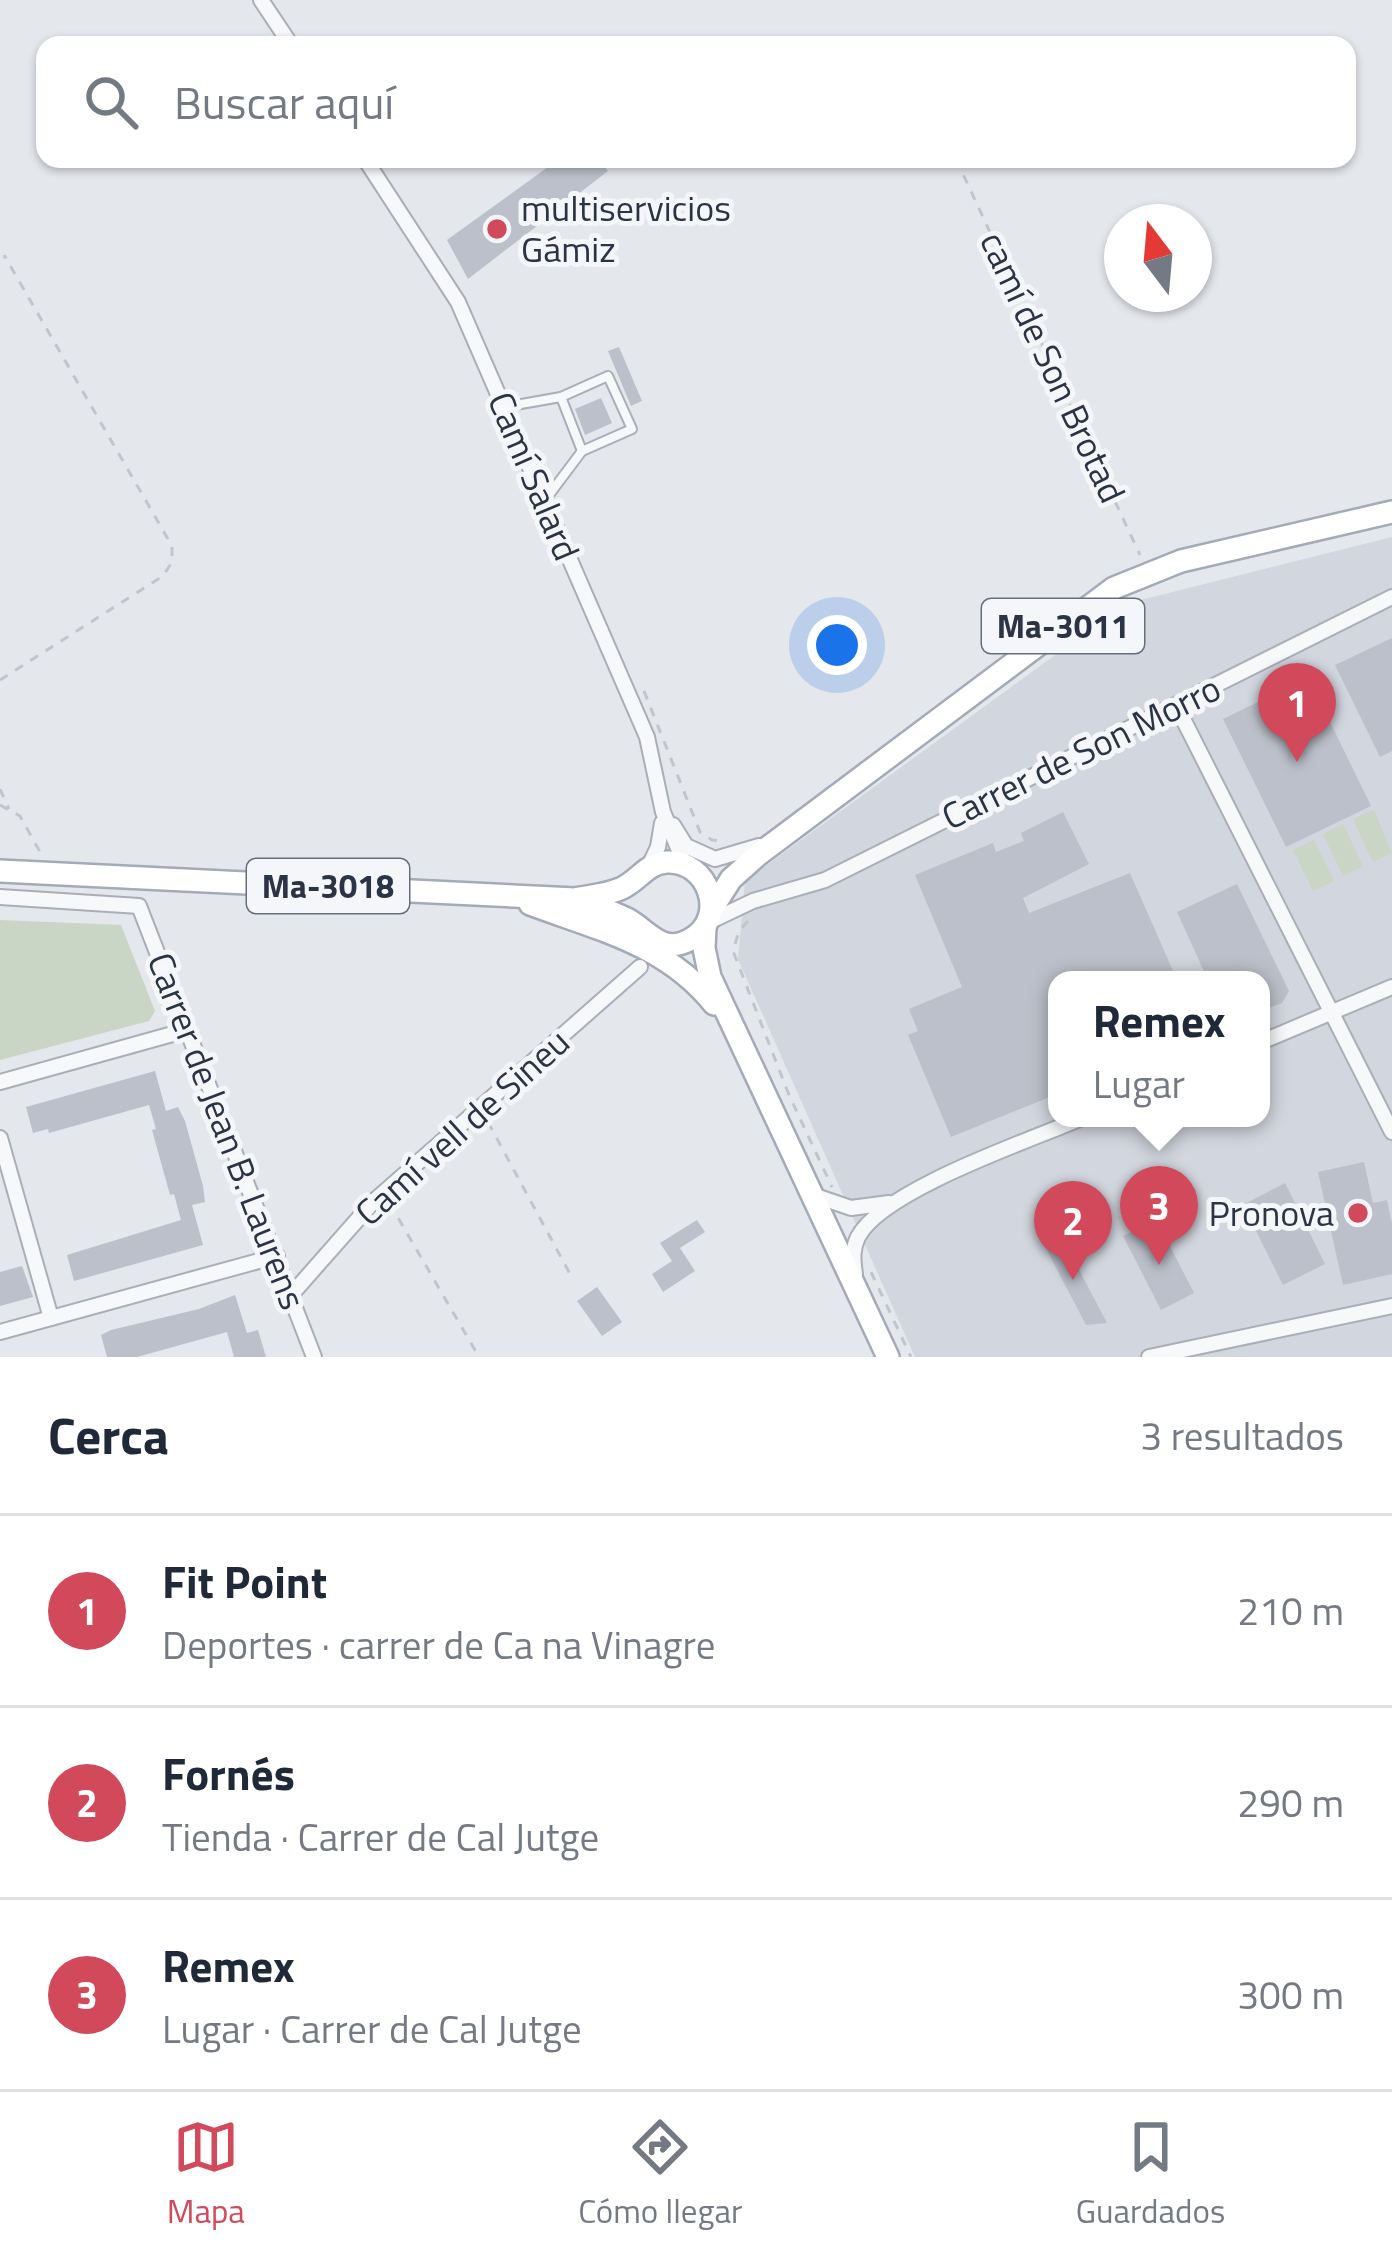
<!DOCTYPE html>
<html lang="es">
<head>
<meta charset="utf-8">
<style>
  :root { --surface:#fff; --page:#f6f6f7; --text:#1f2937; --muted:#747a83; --line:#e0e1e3; --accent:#d1495b }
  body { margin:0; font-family:"Titillium Web",sans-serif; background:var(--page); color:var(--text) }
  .compass { position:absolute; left:1104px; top:204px; width:108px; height:108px; border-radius:50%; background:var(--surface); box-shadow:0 3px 9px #0004; rotate:344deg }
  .you { position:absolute; left:837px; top:645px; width:42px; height:42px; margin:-30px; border:9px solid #fff; border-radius:50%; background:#1a73e8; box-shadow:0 0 0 18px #1a73e833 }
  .badge { display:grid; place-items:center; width:78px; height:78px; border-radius:50%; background:var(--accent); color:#fff; font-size:39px; font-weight:700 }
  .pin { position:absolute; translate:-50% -99px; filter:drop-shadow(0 3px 6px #0008) }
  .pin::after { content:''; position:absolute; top:63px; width:42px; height:36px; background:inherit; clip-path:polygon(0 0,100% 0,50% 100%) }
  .popup { position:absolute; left:1048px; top:971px; width:222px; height:156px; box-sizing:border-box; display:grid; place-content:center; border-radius:24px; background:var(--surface); filter:drop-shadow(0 3px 9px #0005); font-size:39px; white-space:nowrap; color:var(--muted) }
  .popup b { font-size:45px; color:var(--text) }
  .popup::after { content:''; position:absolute; left:50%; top:100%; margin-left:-24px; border:24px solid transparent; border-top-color:var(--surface) }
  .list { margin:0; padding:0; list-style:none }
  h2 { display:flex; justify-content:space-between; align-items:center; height:156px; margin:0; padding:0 48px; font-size:51px }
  h2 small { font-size:39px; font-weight:400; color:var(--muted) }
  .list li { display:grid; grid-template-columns:78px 1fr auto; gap:36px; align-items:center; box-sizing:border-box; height:192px; padding:0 48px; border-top:3px solid var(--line) }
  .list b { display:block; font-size:45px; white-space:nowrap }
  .list p { margin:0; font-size:39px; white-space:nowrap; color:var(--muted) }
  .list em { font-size:39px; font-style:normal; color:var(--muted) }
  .icon { flex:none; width:66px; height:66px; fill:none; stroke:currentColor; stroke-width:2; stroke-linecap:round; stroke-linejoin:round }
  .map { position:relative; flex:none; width:1392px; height:1357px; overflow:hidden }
  .search { position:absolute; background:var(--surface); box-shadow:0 3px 9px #0004; left:36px; right:36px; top:36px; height:132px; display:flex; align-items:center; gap:30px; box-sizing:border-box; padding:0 42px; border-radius:24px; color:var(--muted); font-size:45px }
  .sheet { height:732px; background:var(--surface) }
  nav { display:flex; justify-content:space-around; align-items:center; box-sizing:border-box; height:168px; border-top:3px solid var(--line); background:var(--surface); font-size:33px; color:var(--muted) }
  nav a { display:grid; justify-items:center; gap:6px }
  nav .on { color:var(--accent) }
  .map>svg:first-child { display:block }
  .built { fill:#d2d6de; fill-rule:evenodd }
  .green { fill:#c9d6c5 }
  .building { fill:#bbc0ca }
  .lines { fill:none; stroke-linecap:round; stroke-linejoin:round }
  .service-casing { stroke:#a9aeb7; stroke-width:12 }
  .minor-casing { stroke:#a9aeb7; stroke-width:18 }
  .primary-casing { stroke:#a3abb8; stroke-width:26 }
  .path { stroke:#c2c5cb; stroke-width:3; stroke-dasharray:9 9; stroke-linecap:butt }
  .service { stroke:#f7f8fa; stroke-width:8 }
  .minor { stroke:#f7f8fa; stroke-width:14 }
  .primary { stroke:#fff; stroke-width:21 }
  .poi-dot { fill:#d1495b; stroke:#f4f6f9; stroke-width:4.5 }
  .labels { text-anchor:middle; stroke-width:10; stroke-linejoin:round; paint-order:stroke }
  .shield { fill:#f4f6f9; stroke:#676e7b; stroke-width:3 }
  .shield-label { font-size:33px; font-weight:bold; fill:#2b3445 }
  .poi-label { font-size:36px; fill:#2b3445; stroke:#f4f6f9; text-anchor:start }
  .street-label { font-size:36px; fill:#2b3445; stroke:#f4f6f9 }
</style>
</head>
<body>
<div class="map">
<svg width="1392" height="1357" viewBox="0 0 1392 1357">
  <rect width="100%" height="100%" fill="#e4e7ec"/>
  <path class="built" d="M 1392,537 L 1392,1357 L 915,1357 L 738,959 L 745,881 L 1125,604 ZM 1057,980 L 1261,980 L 1261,1118 L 1057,1118 Z"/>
  <g class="green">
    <path d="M 1374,810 L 1392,853 L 1373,862 L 1353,819 Z"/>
    <path d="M 1343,824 L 1363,866 L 1343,876 L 1323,834 Z"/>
    <path d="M 1314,840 L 1334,881 L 1313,891 L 1293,850 Z"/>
    <path d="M 0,920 L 121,925 L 155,1011 L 149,1021 L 0,1060 Z"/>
  </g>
  <g class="building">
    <path d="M 559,159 L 599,159 L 608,171 L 468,279 L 447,240 Z"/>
    <path d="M 619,347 L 642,401 L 631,406 L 608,351 Z"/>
    <path d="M 601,398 L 612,423 L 585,435 L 575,409 Z"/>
    <path d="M 1392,638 L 1392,751 L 1380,757 L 1335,665 Z"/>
    <path d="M 1299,682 L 1305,694 L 1314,689 L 1371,806 L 1286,847 L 1223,719 Z"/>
    <path d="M 1063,812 L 1089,864 L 1023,898 L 1029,913 L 1130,873 L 1177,980 L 1057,980 L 1057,1094 L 951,1137 L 908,1035 L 918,1031 L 909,1009 L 962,987 L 915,875 L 993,843 L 996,852 L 1024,841 L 1021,833 Z"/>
    <path d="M 1237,884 L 1289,991 L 1282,1003 L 1261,1011 L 1261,980 L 1208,980 L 1177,912 Z"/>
    <path d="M 155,1071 L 166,1111 L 178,1107 L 185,1121 L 203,1186 L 205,1202 L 192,1205 L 203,1245 L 74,1281 L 67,1255 L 181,1220 L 174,1194 L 170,1195 L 152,1130 L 156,1129 L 149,1105 L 49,1133 L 48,1129 L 33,1133 L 26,1107 Z"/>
    <path d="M 1364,1162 L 1373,1203 L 1387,1200 L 1392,1224 L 1392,1274 L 1343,1285 L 1318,1172 Z"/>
    <path d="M 1285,1183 L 1325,1264 L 1283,1285 L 1243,1205 Z"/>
    <path d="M 1156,1219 L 1194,1293 L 1161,1310 L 1123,1236 Z"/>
    <path d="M 697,1220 L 705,1232 L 680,1248 L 695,1271 L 663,1292 L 652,1274 L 672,1261 L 660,1243 Z"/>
    <path d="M 1057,1228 L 1107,1323 L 1086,1325 L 1040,1237 Z"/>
    <path d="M 22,1266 L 33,1297 L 0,1306 L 0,1272 Z"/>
    <path d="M 597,1287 L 622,1322 L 602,1336 L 577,1301 Z"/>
    <path d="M 235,1295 L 247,1333 L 258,1330 L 266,1357 L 234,1357 L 227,1332 L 137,1357 L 107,1357 L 101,1335 L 111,1330 L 199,1309 Z"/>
  </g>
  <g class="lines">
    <g class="service-casing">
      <g id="service">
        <path d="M 561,397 L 608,376 L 632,429 L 582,451"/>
        <path d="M 504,407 L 561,397 L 582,451 L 546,499"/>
      </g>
    </g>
    <g class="minor-casing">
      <g id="minor">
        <path d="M 261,0 L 291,45"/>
        <path d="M 365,159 L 458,302 L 647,737 L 663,812 L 685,865"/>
        <path d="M 1176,705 L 1392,1132"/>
        <path d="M 673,825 L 686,846 L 715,859 L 759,846"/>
        <path d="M 648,868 L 658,847 L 662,823"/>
        <path d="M 0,897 L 139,906 L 314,1357"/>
        <path d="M 709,922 L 753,901 L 825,880 L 1392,597"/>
        <path d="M 1261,1042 L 1392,987"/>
        <path d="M 0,1082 L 187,1030"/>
        <path d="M 0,1138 L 51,1318"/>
        <path d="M 813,1195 L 851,1208 L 889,1203"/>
        <path d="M 855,1274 C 853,1260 852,1249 858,1237 C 882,1190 1031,1140 1082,1118"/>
        <path d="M 291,1295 L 373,1202 L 640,967"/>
        <path d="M 0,1332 L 277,1256"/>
        <path d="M 1149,1357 L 1392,1306"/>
      </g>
    </g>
    <g class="primary-casing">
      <g id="primary">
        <path d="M 0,871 L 575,899 C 590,896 606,895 620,889 C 638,882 646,863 667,862 C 708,860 729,917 691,939 C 662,956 649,931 627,919 C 611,911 592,905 575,899"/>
        <path d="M 530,904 C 599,930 666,944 714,1004"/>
        <path d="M 712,909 L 731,879 L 759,854 L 1114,588 L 1181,561 L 1392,512"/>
        <path d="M 705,927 L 704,948 L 710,977 L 888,1357"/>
      </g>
    </g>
    <g class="path">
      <path d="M 956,159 L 1140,555"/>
      <path d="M 0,680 L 163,576 L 172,562 L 172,546 L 4,255"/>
      <path d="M 644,691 L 700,832 L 712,840 L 723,841"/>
      <path d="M 0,789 L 9,809"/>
      <path d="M 0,805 L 20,816 L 40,852"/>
      <path d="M 748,921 L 739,931 L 733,951 L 789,1095 L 832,1187"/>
      <path d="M 488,1122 L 570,1274"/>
      <path d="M 384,1208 L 397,1216 L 479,1357"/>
      <path d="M 871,1272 L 911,1357"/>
    </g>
    <use href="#service" class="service"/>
    <use href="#minor" class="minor"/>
    <use href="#primary" class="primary"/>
  </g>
  <g class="poi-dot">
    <circle cx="497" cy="229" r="12"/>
    <circle cx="1358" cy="1213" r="12"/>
  </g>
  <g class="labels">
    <g class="shield">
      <rect x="982" y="599" width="162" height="54" rx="9"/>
      <rect x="247" y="859" width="162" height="54" rx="9"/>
    </g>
    <g class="shield-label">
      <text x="1063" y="638">Ma-3011</text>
      <text x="328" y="898">Ma-3018</text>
    </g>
    <g class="poi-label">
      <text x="521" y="221">multiservicios<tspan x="521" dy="41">Gámiz</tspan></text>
      <text x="1334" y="1226" text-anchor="end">Pronova</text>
    </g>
    <g class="street-label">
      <text transform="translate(1053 367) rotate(65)" y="13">camí de Son Brotad</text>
      <text transform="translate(534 476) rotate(67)" y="13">Camí Salard</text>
      <text transform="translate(1081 752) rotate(-26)" y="13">Carrer de Son Morro</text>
      <text transform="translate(462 1127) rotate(-42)" y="13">Camí vell de Sineu</text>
      <text transform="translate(227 1131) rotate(69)" y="13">Carrer de Jean B. Laurens</text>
    </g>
  </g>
</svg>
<svg class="compass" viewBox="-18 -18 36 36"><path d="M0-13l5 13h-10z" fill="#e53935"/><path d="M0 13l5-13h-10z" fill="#747a83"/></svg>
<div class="you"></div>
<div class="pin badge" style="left:1297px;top:762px">1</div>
<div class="pin badge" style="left:1073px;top:1280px">2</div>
<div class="pin badge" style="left:1159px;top:1265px">3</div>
<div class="popup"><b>Remex</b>Lugar</div>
<div class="search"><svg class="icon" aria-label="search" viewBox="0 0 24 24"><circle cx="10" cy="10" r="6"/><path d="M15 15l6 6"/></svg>Buscar aquí</div>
</div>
<section class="sheet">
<h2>Cerca<small>3 resultados</small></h2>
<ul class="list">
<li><span class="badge">1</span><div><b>Fit Point</b><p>Deportes · carrer de Ca na Vinagre</p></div><em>210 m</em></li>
<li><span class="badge">2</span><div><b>Fornés</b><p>Tienda · Carrer de Cal Jutge</p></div><em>290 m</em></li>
<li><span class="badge">3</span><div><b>Remex</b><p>Lugar · Carrer de Cal Jutge</p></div><em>300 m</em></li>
</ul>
</section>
<nav>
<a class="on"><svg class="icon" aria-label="map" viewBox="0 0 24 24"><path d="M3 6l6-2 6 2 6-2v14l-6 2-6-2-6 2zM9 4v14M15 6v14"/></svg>Mapa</a>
<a><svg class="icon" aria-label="directions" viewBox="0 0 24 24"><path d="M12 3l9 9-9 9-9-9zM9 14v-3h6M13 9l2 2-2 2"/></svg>Cómo llegar</a>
<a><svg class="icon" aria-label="saved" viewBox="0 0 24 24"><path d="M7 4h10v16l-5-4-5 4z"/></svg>Guardados</a>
</nav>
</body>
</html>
